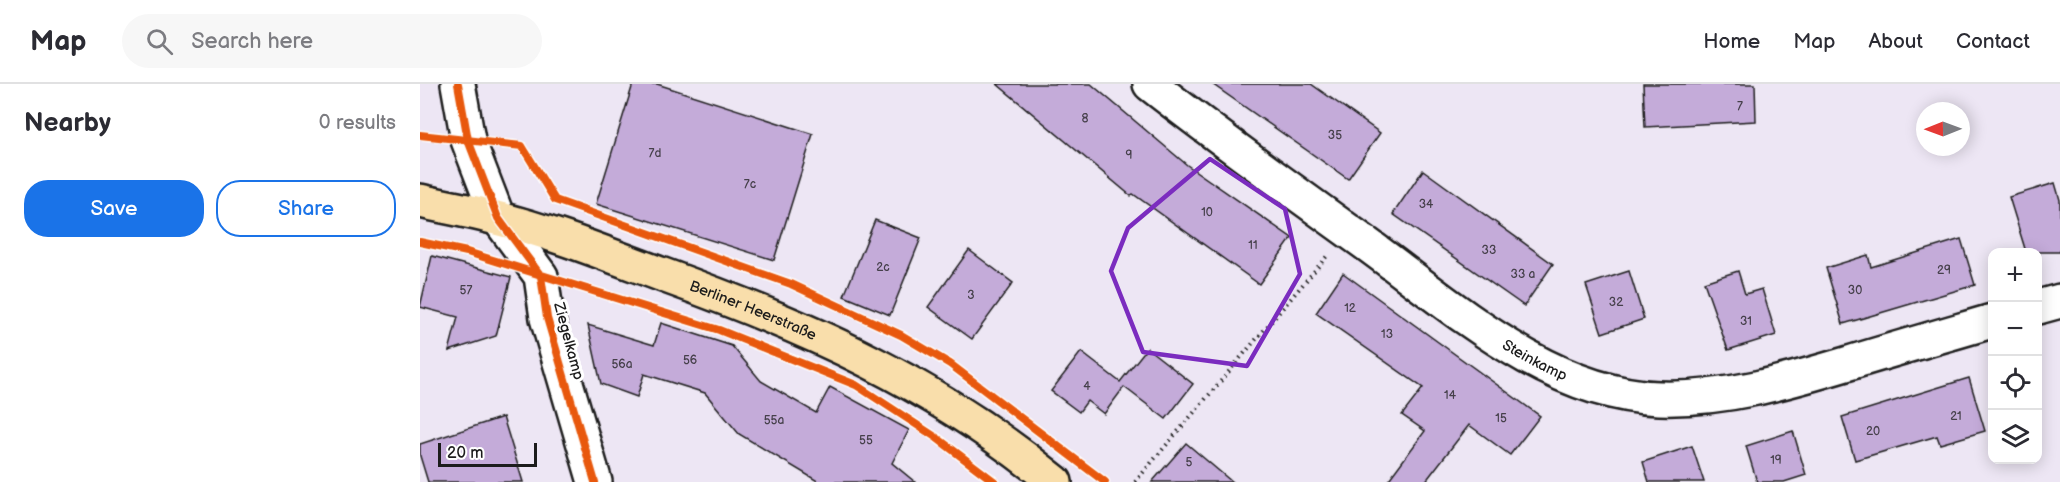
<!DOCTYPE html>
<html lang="en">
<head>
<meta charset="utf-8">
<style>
  :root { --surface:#fff; --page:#f7f7f7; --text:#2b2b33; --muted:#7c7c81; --line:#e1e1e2; --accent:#1a73e8 }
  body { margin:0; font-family:"Balsamiq Sans",sans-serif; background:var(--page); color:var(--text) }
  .controls { position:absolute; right:18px; bottom:18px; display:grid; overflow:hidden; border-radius:12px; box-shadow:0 3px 15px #0003 }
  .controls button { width:54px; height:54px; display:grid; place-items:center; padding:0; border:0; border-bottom:2px solid var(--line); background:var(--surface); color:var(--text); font:30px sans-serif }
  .compass { position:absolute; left:1496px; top:18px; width:54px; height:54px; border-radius:50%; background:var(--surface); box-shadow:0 3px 15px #0003; rotate:269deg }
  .scale { position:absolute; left:18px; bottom:15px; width:99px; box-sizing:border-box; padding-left:6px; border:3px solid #1c1c1c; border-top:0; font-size:16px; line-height:21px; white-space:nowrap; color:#1c1c1c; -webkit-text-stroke:4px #fff; paint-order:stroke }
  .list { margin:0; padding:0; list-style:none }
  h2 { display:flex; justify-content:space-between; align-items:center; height:78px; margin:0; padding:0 24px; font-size:26px }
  h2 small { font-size:20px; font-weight:400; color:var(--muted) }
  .actions { display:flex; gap:12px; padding:18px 24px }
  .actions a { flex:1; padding:14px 0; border:2px solid var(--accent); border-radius:24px; text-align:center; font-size:21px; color:var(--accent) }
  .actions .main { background:var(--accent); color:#fff }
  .icon { flex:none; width:33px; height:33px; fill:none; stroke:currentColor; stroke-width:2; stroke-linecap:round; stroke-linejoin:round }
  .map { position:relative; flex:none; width:1640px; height:398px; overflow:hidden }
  header { display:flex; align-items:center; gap:36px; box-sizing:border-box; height:84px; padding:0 30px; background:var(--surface); border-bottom:2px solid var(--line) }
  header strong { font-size:28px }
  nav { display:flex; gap:33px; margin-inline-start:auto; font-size:21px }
  .search { width:420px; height:54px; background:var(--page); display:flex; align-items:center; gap:15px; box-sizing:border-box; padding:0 21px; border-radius:33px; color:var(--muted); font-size:22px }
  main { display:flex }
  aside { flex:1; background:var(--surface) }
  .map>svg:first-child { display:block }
  .building { fill:#c4abd9; stroke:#1c1c1c; stroke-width:1.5 }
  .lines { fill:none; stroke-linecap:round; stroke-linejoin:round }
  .minor-casing { stroke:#1c1c1c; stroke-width:38 }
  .major-casing { stroke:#1c1c1c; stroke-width:38 }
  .path { stroke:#1c1c1c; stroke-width:4; stroke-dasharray:1.5 4.5; stroke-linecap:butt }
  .minor { stroke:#fff; stroke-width:33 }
  .major { stroke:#f9deab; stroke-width:33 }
  .cycleway-casing { stroke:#fff; stroke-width:11 }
  .cycleway { stroke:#e8590c; stroke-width:8 }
  .marked { fill:none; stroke:#7b2cbf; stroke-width:4.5; stroke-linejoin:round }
  .labels { text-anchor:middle; stroke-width:6; stroke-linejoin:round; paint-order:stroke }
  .number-label { font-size:12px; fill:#46404b }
  .street-label { font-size:15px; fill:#1c1c1c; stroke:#fff }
</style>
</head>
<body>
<header>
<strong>Map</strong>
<div class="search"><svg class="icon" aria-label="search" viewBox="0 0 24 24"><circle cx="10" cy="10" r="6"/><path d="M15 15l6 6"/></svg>Search here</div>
<nav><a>Home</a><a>Map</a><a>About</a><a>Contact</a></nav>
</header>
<main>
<aside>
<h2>Nearby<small>0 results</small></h2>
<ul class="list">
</ul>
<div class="actions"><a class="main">Save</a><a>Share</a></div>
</aside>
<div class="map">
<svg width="1640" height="398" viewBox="0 0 1640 398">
  <rect width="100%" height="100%" fill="#ede6f4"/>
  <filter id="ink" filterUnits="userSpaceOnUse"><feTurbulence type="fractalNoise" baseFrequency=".0167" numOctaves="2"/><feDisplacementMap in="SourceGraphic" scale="12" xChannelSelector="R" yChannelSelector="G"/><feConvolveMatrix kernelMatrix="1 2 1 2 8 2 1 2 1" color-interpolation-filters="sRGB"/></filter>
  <g filter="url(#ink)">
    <g class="building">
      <path d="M 213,0 L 237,0 L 393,50 L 354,176 L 176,120 Z"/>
      <path d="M 577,0 L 671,0 L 767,81 L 872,154 L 839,200 L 713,110 L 711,112 Z"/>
      <path d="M 792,0 L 891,0 L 960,49 L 928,95 Z"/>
      <path d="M 1223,0 L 1335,0 L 1336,37 L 1225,43 Z"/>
      <path d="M 1003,86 L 1133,180 L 1104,222 L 973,130 Z"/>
      <path d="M 1635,99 L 1640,116 L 1640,168 L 1606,168 L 1589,113 Z"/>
      <path d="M 455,136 L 501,154 L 470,231 L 424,212 Z"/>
      <path d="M 1541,155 L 1555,201 L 1423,240 L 1406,184 L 1448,171 L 1451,183 Z"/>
      <path d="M 549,166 L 593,199 L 552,255 L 508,223 Z"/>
      <path d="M 12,172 L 91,193 L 76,252 L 29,267 L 38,233 L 0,223 Z"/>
      <path d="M 1209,187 L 1224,235 L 1182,249 L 1166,201 Z"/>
      <path d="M 1318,187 L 1325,210 L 1342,205 L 1356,251 L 1308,266 L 1284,198 Z"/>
      <path d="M 923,189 L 1120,332 L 1090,371 L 1049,341 L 1005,398 L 967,398 L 1005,347 L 982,331 L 1003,304 L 896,229 Z"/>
      <path d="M 241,239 L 312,262 L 341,297 L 396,329 L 410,303 L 489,346 L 472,379 L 495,398 L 399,398 L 319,350 L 285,309 L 224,290 L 217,313 L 181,300 L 168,241 L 234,261 Z"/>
      <path d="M 727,264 L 773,300 L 746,335 L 704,303 L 684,330 L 667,317 L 659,328 L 631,307 L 661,268 L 700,298 Z"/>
      <path d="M 1549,294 L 1565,347 L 1520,360 L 1517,352 L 1435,376 L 1422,333 Z"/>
      <path d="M 83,333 L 103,398 L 8,398 L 0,372 L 0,360 Z"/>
      <path d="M 1373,347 L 1386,391 L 1364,398 L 1337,398 L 1326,362 Z"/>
      <path d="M 766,359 L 812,398 L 732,398 Z"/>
      <path d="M 1272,362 L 1284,398 L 1229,398 L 1223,378 Z"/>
    </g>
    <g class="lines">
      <g class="minor-casing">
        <g id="minor">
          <path d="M 38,0 L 48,56 L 78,134 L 121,192 L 127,234 L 175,398"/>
          <path id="s1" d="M 730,0 C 799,54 870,105 941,156 C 1029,219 1126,310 1239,314 C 1303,316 1366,298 1426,280 C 1475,265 1524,251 1572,237"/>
          <path d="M 1618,223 L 1640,217"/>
        </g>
      </g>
      <g class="major-casing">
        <g id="major">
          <path id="s2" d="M 0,117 C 25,123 51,127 76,134 C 132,148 189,171 243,191 C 390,244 513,298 635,398"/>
        </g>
      </g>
      <path class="path" d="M 715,398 L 907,172"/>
      <use href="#minor" class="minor"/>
      <use href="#major" class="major"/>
      <g class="cycleway-casing">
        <g id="cycleway">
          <path d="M 38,0 L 48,56 L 78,134 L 121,192 L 127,234 L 175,398"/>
          <path d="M 0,51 L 102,62 L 135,116 L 371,200 L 481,251 L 530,280 L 685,398"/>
          <path d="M 0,158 L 47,168 L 299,246 L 436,301 L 517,354 L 575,398"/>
        </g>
      </g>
      <use href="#cycleway" class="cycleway"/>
    </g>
  </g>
  <path class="marked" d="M 790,75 L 865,125 L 880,190 L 827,282 L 723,268 L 691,187 L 708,144 Z"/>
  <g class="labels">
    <g class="number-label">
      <text x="1320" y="26">7</text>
      <text x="665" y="38">8</text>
      <text x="915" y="55">35</text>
      <text x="235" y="73">7d</text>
      <text x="709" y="75">9</text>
      <text x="330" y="104">7c</text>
      <text x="1006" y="124">34</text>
      <text x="787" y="132">10</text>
      <text x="833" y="165">11</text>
      <text x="1069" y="170">33</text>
      <text x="463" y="187">2c</text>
      <text x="1524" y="190">29</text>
      <text x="1103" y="194">33 a</text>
      <text x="46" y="210">57</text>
      <text x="1435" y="210">30</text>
      <text x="551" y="215">3</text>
      <text x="1196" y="222">32</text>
      <text x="930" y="228">12</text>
      <text x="1326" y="241">31</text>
      <text x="967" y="254">13</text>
      <text x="270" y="280">56</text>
      <text x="202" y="284">56a</text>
      <text x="667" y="306">4</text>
      <text x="1030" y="315">14</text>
      <text x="1536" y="336">21</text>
      <text x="1081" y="338">15</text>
      <text x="354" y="340">55a</text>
      <text x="1453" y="351">20</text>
      <text x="446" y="360">55</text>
      <text x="1356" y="380">19</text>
      <text x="769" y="382">5</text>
    </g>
    <g class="street-label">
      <text dy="5" stroke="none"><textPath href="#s2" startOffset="351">Berliner Heerstraße</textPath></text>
      <text transform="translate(149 257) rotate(75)" y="5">Ziegelkamp</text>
      <text dy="5" stroke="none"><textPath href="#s1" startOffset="474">Steinkamp</textPath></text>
    </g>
  </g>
</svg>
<div class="controls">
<button>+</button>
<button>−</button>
<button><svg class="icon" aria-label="locate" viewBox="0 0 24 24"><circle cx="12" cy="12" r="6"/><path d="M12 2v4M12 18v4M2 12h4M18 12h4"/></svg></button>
<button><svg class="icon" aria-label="layers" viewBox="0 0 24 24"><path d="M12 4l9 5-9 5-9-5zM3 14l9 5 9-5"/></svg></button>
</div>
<svg class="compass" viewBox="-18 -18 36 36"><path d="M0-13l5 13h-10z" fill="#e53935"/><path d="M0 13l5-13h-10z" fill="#7c7c81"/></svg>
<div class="scale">20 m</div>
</div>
</main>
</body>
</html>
